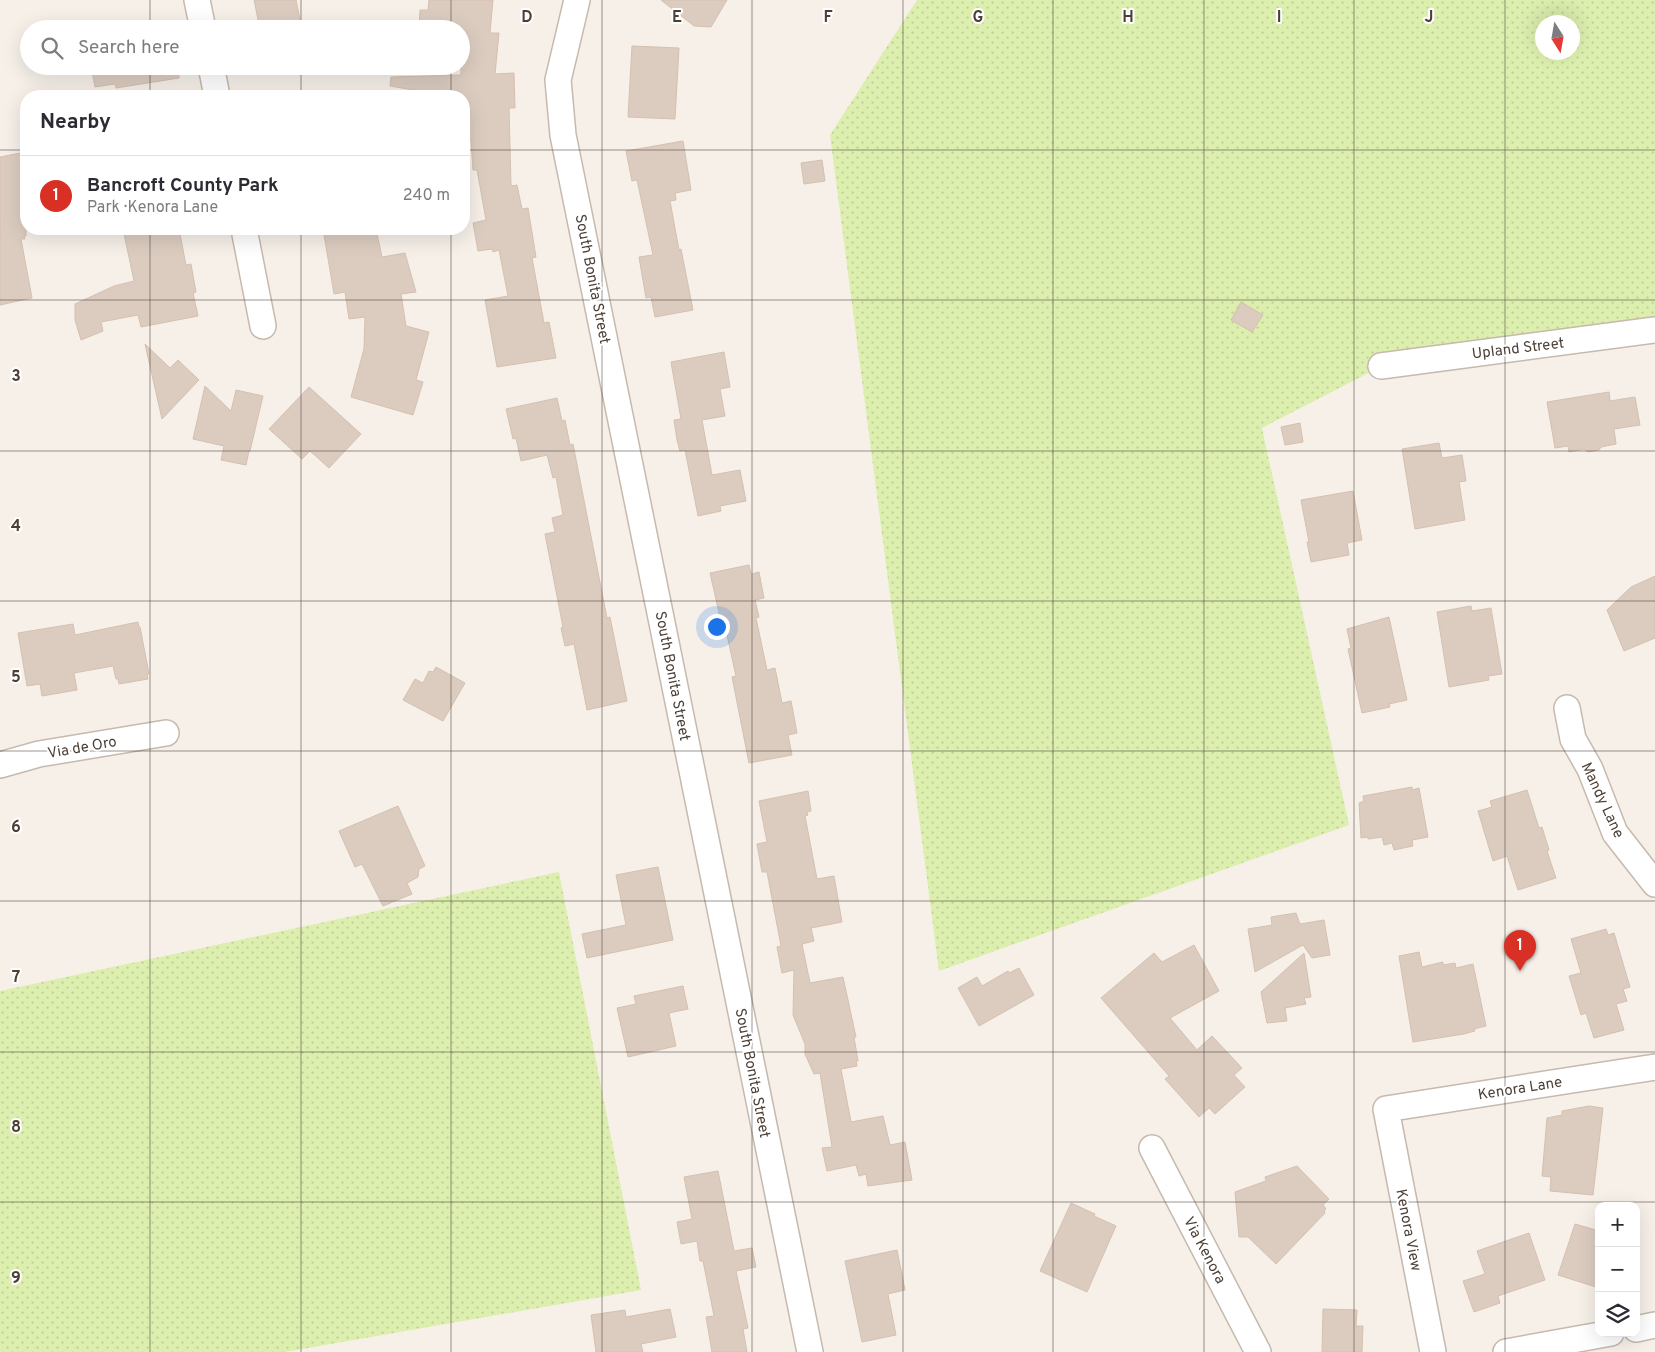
<!DOCTYPE html>
<html lang="en">
<head>
<meta charset="utf-8">
<style>
  :root { --surface:#fff; --page:#f7f7f7; --text:#2b2b33; --muted:#7c7c81; --line:#e1e1e2; --accent:#d93025 }
  body { margin:0; font-family:Overpass,sans-serif; background:var(--page); color:var(--text) }
  .controls { position:absolute; right:15px; bottom:15px; display:grid; overflow:hidden; border-radius:10px; box-shadow:0 5px 20px #0002 }
  .controls button { width:45px; height:45px; display:grid; place-items:center; padding:0; border:0; border-bottom:1px solid var(--line); background:var(--surface); color:var(--text); font:25px sans-serif }
  .compass { position:absolute; left:1535px; top:15px; width:45px; height:45px; border-radius:50%; background:var(--surface); box-shadow:0 5px 20px #0002; rotate:169deg }
  .you { position:absolute; left:716px; top:626px; width:18px; height:18px; margin:-12px; border:4px solid #fff; border-radius:50%; background:#1a73e8; box-shadow:0 0 0 8px #1a73e833 }
  .badge { display:grid; place-items:center; width:32px; height:32px; border-radius:50%; background:var(--accent); color:#fff; font-size:16px; font-weight:700 }
  .pin { position:absolute; translate:-50% -41px; filter:drop-shadow(0 1px 2px #0008) }
  .pin::after { content:''; position:absolute; top:26px; width:18px; height:15px; background:inherit; clip-path:polygon(0 0,100% 0,50% 100%) }
  .list { margin:0; padding:0; list-style:none }
  h2 { display:flex; justify-content:space-between; align-items:center; height:65px; margin:0; padding:0 20px; font-size:21px }
  h2 small { font-size:16px; font-weight:400; color:var(--muted) }
  .list li { display:grid; grid-template-columns:32px 1fr auto; gap:15px; align-items:center; box-sizing:border-box; height:80px; padding:0 20px; border-top:1px solid var(--line) }
  .list b { display:block; font-size:19px; white-space:nowrap }
  .list p { margin:0; font-size:16px; white-space:nowrap; color:var(--muted) }
  .list em { font-size:16px; font-style:normal; color:var(--muted) }
  .icon { flex:none; width:28px; height:28px; fill:none; stroke:currentColor; stroke-width:2; stroke-linecap:round; stroke-linejoin:round }
  .map { position:relative; flex:none; width:1655px; height:1352px; overflow:hidden }
  .search { position:absolute; background:var(--surface); box-shadow:0 5px 20px #0002; left:20px; top:20px; width:450px; height:55px; display:flex; align-items:center; gap:12px; box-sizing:border-box; padding:0 18px; border-radius:28px; color:var(--muted); font-size:19px }
  .panel { position:absolute; background:var(--surface); box-shadow:0 5px 20px #0002; left:20px; top:90px; width:450px; height:145px; border-radius:20px }
  .map>svg:first-child { display:block }
  .grass { fill:url(#grass-dots); fill-rule:evenodd }
  .building { fill:#dcccc0; stroke:#d5c0af }
  .lines { fill:none; stroke-linecap:round; stroke-linejoin:round }
  .minor-casing { stroke:#c6b9ad; stroke-width:28 }
  .minor { stroke:#fff; stroke-width:25 }
  .grid { fill:none; stroke:#4b3f36; stroke-width:1; stroke-opacity:0.55 }
  .labels { text-anchor:middle; stroke-width:4; stroke-linejoin:round; paint-order:stroke }
  .street-label { font-size:15px; fill:#4b3f36; stroke:#fff }
  .grid-label { font-size:16px; text-anchor:middle; font-weight:bold; fill:#4b3f36; stroke:#fff; stroke-width:4; stroke-linejoin:round; paint-order:stroke }
</style>
</head>
<body>
<div class="map">
<svg width="1655" height="1352" viewBox="0 0 1655 1352">
  <defs>
    <pattern id="grass-dots" width="8" height="8" patternUnits="userSpaceOnUse" patternTransform="scale(1.25)"><rect width="8" height="8" fill="#dcefae"/><path d="M2 2h.1M6 6h.1" fill="none" stroke="#bece96" stroke-width="1.8" stroke-linecap="round"/></pattern>
  </defs>
  <rect width="100%" height="100%" fill="#f6f0e9"/>
  <g class="grass">
    <path d="M 917,0 L 1655,0 L 1655,324 L 1382,366 L 1262,428 L 1349,825 L 939,971 L 830,135 ZM 1542,22 L 1572,22 L 1572,52 L 1542,52 Z"/>
    <path d="M 559,872 L 641,1290 L 285,1352 L 0,1352 L 0,991 Z"/>
  </g>
  <g class="building">
    <path d="M 254,0 L 296,0 L 302,29 L 260,29 Z"/>
    <path d="M 429,0 L 493,0 L 490,33 L 499,33 L 495,74 L 514,73 L 515,108 L 509,108 L 511,186 L 517,185 L 522,209 L 528,208 L 536,257 L 532,258 L 544,323 L 549,322 L 556,358 L 497,367 L 485,300 L 508,296 L 499,250 L 493,252 L 492,249 L 478,251 L 473,223 L 486,220 L 477,170 L 473,170 L 471,140 L 464,140 L 464,96 L 448,96 L 390,86 L 391,77 L 461,75 L 461,29 L 419,29 L 420,10 L 428,10 Z"/>
    <path d="M 661,0 L 727,0 L 711,27 L 694,26 Z"/>
    <path d="M 632,46 L 679,48 L 675,119 L 628,117 Z"/>
    <path d="M 91,66 L 179,66 L 179,78 L 116,88 L 115,84 L 95,87 Z"/>
    <path d="M 683,141 L 691,190 L 675,193 L 676,200 L 670,201 L 679,250 L 681,249 L 693,310 L 655,317 L 651,297 L 646,298 L 639,257 L 653,255 L 637,180 L 632,181 L 626,151 Z"/>
    <path d="M 21,153 L 26,178 L 26,236 L 24,236 L 25,239 L 21,239 L 32,298 L 0,305 L 0,157 Z"/>
    <path d="M 822,160 L 825,181 L 804,184 L 801,163 Z"/>
    <path d="M 123,229 L 179,229 L 186,265 L 191,264 L 196,292 L 193,293 L 198,316 L 141,327 L 138,315 L 101,322 L 103,331 L 81,340 L 75,320 L 75,304 L 114,286 L 134,281 Z"/>
    <path d="M 323,229 L 376,229 L 382,257 L 405,253 L 416,292 L 401,294 L 406,326 L 429,332 L 416,380 L 423,382 L 413,415 L 351,397 L 364,349 L 365,317 L 349,319 L 345,292 L 334,294 Z"/>
    <path d="M 1241,302 L 1263,315 L 1252,332 L 1231,320 Z"/>
    <path d="M 145,344 L 170,368 L 178,360 L 199,380 L 162,419 Z"/>
    <path d="M 724,352 L 730,387 L 720,389 L 725,416 L 702,420 L 712,475 L 740,470 L 746,501 L 720,506 L 721,511 L 698,516 L 685,450 L 680,451 L 677,440 L 674,420 L 681,419 L 671,362 Z"/>
    <path d="M 205,386 L 231,411 L 236,390 L 263,396 L 250,451 L 249,451 L 246,465 L 221,460 L 224,446 L 193,439 Z"/>
    <path d="M 309,387 L 361,434 L 329,468 L 310,451 L 302,459 L 269,429 Z"/>
    <path d="M 1609,392 L 1610,401 L 1635,397 L 1640,425 L 1614,429 L 1616,444 L 1601,447 L 1599,450 L 1588,452 L 1584,449 L 1569,452 L 1568,446 L 1555,448 L 1547,402 Z"/>
    <path d="M 557,398 L 562,421 L 565,420 L 570,445 L 573,444 L 607,618 L 610,617 L 627,701 L 587,710 L 574,644 L 565,646 L 561,628 L 563,627 L 545,534 L 555,532 L 552,518 L 563,515 L 556,477 L 553,478 L 547,455 L 521,461 L 516,438 L 513,439 L 506,409 Z"/>
    <path d="M 1300,423 L 1303,442 L 1285,445 L 1281,427 Z"/>
    <path d="M 1439,443 L 1442,458 L 1462,455 L 1466,481 L 1459,482 L 1465,520 L 1415,529 L 1402,449 Z"/>
    <path d="M 1353,491 L 1362,540 L 1347,543 L 1349,555 L 1311,562 L 1307,542 L 1309,542 L 1301,500 Z"/>
    <path d="M 749,565 L 751,574 L 759,572 L 764,598 L 755,600 L 759,617 L 756,618 L 767,670 L 775,668 L 782,703 L 791,701 L 797,733 L 788,735 L 792,755 L 749,763 L 732,677 L 736,676 L 725,626 L 722,626 L 710,573 Z"/>
    <path d="M 1655,576 L 1655,638 L 1624,651 L 1607,610 L 1631,587 Z"/>
    <path d="M 1471,606 L 1472,611 L 1491,608 L 1502,674 L 1488,676 L 1489,680 L 1449,687 L 1437,612 Z"/>
    <path d="M 1389,617 L 1407,700 L 1389,704 L 1390,707 L 1362,713 L 1348,649 L 1351,648 L 1347,629 Z"/>
    <path d="M 138,622 L 139,627 L 140,627 L 149,674 L 147,674 L 148,679 L 119,684 L 118,679 L 116,679 L 113,666 L 74,673 L 77,690 L 42,696 L 40,684 L 27,686 L 18,633 L 73,624 L 75,635 Z"/>
    <path d="M 436,667 L 465,683 L 443,721 L 403,700 L 415,679 L 423,683 L 429,671 L 433,672 Z"/>
    <path d="M 1412,787 L 1412,790 L 1419,788 L 1428,837 L 1412,840 L 1413,846 L 1394,850 L 1392,843 L 1384,845 L 1382,837 L 1368,839 L 1368,837 L 1361,838 L 1359,803 L 1364,801 L 1363,796 Z"/>
    <path d="M 1527,790 L 1539,828 L 1542,827 L 1549,850 L 1547,851 L 1556,878 L 1518,890 L 1507,856 L 1493,861 L 1478,811 L 1492,807 L 1490,801 Z"/>
    <path d="M 808,791 L 811,811 L 807,812 L 808,815 L 805,816 L 817,879 L 834,876 L 842,922 L 811,928 L 814,941 L 802,944 L 810,983 L 843,977 L 856,1037 L 854,1037 L 858,1061 L 856,1061 L 857,1066 L 841,1069 L 851,1122 L 883,1116 L 890,1145 L 905,1142 L 912,1180 L 868,1186 L 866,1174 L 859,1176 L 856,1165 L 827,1171 L 822,1148 L 832,1147 L 820,1073 L 814,1074 L 805,1054 L 805,1044 L 793,1015 L 794,970 L 782,973 L 777,947 L 781,946 L 767,872 L 762,872 L 757,844 L 767,842 L 759,801 Z"/>
    <path d="M 398,806 L 425,866 L 419,869 L 418,877 L 407,883 L 412,894 L 383,906 L 362,864 L 355,867 L 339,831 Z"/>
    <path d="M 658,867 L 673,940 L 587,958 L 582,934 L 626,925 L 616,875 Z"/>
    <path d="M 1296,913 L 1300,924 L 1324,920 L 1330,955 L 1312,958 L 1303,945 L 1255,972 L 1248,929 L 1272,925 L 1271,917 Z"/>
    <path d="M 1606,929 L 1608,935 L 1614,933 L 1630,987 L 1623,989 L 1627,1001 L 1616,1004 L 1624,1030 L 1594,1038 L 1586,1013 L 1581,1015 L 1569,976 L 1581,973 L 1571,939 Z"/>
    <path d="M 1194,945 L 1219,991 L 1170,1018 L 1197,1050 L 1212,1036 L 1242,1068 L 1234,1075 L 1245,1087 L 1215,1114 L 1209,1108 L 1199,1117 L 1165,1079 L 1169,1076 L 1101,998 L 1154,953 L 1162,962 Z"/>
    <path d="M 1419,952 L 1422,967 L 1443,962 L 1443,965 L 1455,963 L 1456,968 L 1473,964 L 1486,1026 L 1474,1029 L 1475,1031 L 1464,1034 L 1413,1042 L 1399,956 Z"/>
    <path d="M 1304,953 L 1311,997 L 1304,998 L 1306,1004 L 1285,1008 L 1287,1021 L 1267,1023 L 1261,992 Z"/>
    <path d="M 1019,968 L 1034,995 L 979,1026 L 958,988 L 977,977 L 982,986 L 1008,971 L 1009,973 Z"/>
    <path d="M 683,986 L 688,1009 L 669,1013 L 676,1046 L 628,1057 L 617,1008 L 636,1004 L 634,996 Z"/>
    <path d="M 1589,1106 L 1603,1108 L 1593,1195 L 1550,1191 L 1551,1177 L 1542,1176 L 1547,1118 L 1562,1115 L 1562,1111 Z"/>
    <path d="M 1297,1166 L 1329,1199 L 1323,1205 L 1326,1209 L 1324,1211 L 1325,1213 L 1276,1264 L 1248,1237 L 1239,1237 L 1235,1192 L 1266,1181 L 1265,1177 Z"/>
    <path d="M 718,1171 L 734,1251 L 752,1248 L 756,1267 L 736,1271 L 748,1328 L 743,1329 L 747,1352 L 712,1352 L 706,1317 L 714,1316 L 703,1261 L 700,1261 L 697,1241 L 681,1244 L 677,1222 L 692,1219 L 684,1177 Z"/>
    <path d="M 1071,1203 L 1095,1214 L 1094,1216 L 1116,1226 L 1087,1292 L 1040,1271 Z"/>
    <path d="M 1575,1224 L 1599,1231 L 1599,1288 L 1558,1275 Z"/>
    <path d="M 1529,1233 L 1545,1280 L 1498,1296 L 1500,1303 L 1474,1312 L 1463,1281 L 1485,1274 L 1477,1251 Z"/>
    <path d="M 897,1250 L 905,1290 L 888,1294 L 896,1335 L 862,1342 L 845,1261 Z"/>
    <path d="M 670,1309 L 676,1337 L 641,1344 L 643,1352 L 596,1352 L 591,1315 L 625,1310 L 626,1317 Z"/>
    <path d="M 1323,1309 L 1357,1310 L 1356,1326 L 1363,1326 L 1362,1352 L 1322,1352 Z"/>
  </g>
  <g class="lines">
    <g class="minor-casing">
      <g id="minor">
        <path d="M 197,0 L 203,29"/>
        <path d="M 577,0 L 558,80 L 563,135 L 810,1352"/>
        <path d="M 211,66 L 217,96"/>
        <path d="M 244,229 L 263,326"/>
        <path d="M 1381,366 L 1655,330"/>
        <path d="M 1567,708 L 1573,739 L 1590,769 L 1615,833 L 1655,884"/>
        <path d="M 0,765 L 39,754 L 166,733"/>
        <path d="M 1152,1148 L 1258,1352"/>
        <path d="M 1636,1329 L 1655,1325"/>
        <path d="M 1433,1352 L 1386,1109 L 1655,1067"/>
        <path d="M 1506,1352 L 1611,1333"/>
      </g>
    </g>
    <use href="#minor" class="minor"/>
  </g>
  <path class="grid" d="M 150,0 L 150,29M 301,0 L 301,29M 451,0 L 451,29M 602,0 L 602,1352M 752,0 L 752,1352M 903,0 L 903,1352M 1053,0 L 1053,1352M 1204,0 L 1204,1352M 1354,0 L 1354,1352M 1505,0 L 1505,1352M 150,66 L 150,96M 301,66 L 301,96M 451,66 L 451,96M 0,150 L 26,150M 464,150 L 1655,150M 150,229 L 150,1352M 301,229 L 301,1352M 451,229 L 451,1352M 0,300 L 1655,300M 0,451 L 1655,451M 0,601 L 1655,601M 0,751 L 1655,751M 0,901 L 1655,901M 0,1052 L 1655,1052M 0,1202 L 1655,1202"/>
  <g class="labels">
    <g class="street-label">
      <text transform="translate(593 279) rotate(79)" y="5">South Bonita Street</text>
      <text transform="translate(1518 348) rotate(-7)" y="5">Upland Street</text>
      <text transform="translate(673 676) rotate(79)" y="5">South Bonita Street</text>
      <text transform="translate(82 747) rotate(-10)" y="5">Via de Oro</text>
      <text transform="translate(1603 800) rotate(65)" y="5">Mandy Lane</text>
      <text transform="translate(753 1073) rotate(79)" y="5">South Bonita Street</text>
      <text transform="translate(1520 1088) rotate(-9)" y="5">Kenora Lane</text>
      <text transform="translate(1409 1230) rotate(79)" y="5">Kenora View</text>
      <text transform="translate(1205 1250) rotate(62)" y="5">Via Kenora</text>
    </g>
  </g>
  <g class="grid-label">
    <text x="527" y="22">D</text>
    <text x="677" y="22">E</text>
    <text x="828" y="22">F</text>
    <text x="978" y="22">G</text>
    <text x="1128" y="22">H</text>
    <text x="1279" y="22">I</text>
    <text x="1429" y="22">J</text>
    <text x="16" y="381">3</text>
    <text x="16" y="531">4</text>
    <text x="16" y="682">5</text>
    <text x="16" y="832">6</text>
    <text x="16" y="982">7</text>
    <text x="16" y="1132">8</text>
    <text x="16" y="1283">9</text>
  </g>
</svg>
<div class="controls">
<button>+</button>
<button>−</button>
<button><svg class="icon" aria-label="layers" viewBox="0 0 24 24"><path d="M12 4l9 5-9 5-9-5zM3 14l9 5 9-5"/></svg></button>
</div>
<svg class="compass" viewBox="-18 -18 36 36"><path d="M0-13l5 13h-10z" fill="#e53935"/><path d="M0 13l5-13h-10z" fill="#7c7c81"/></svg>
<div class="you"></div>
<div class="pin badge" style="left:1520px;top:971px">1</div>
<div class="search"><svg class="icon" aria-label="search" viewBox="0 0 24 24"><circle cx="10" cy="10" r="6"/><path d="M15 15l6 6"/></svg>Search here</div>
<section class="panel">
<h2>Nearby<small></small></h2>
<ul class="list">
<li><span class="badge">1</span><div><b>Bancroft County Park</b><p>Park · Kenora Lane</p></div><em>240 m</em></li>
</ul>
</section>
</div>
</body>
</html>
